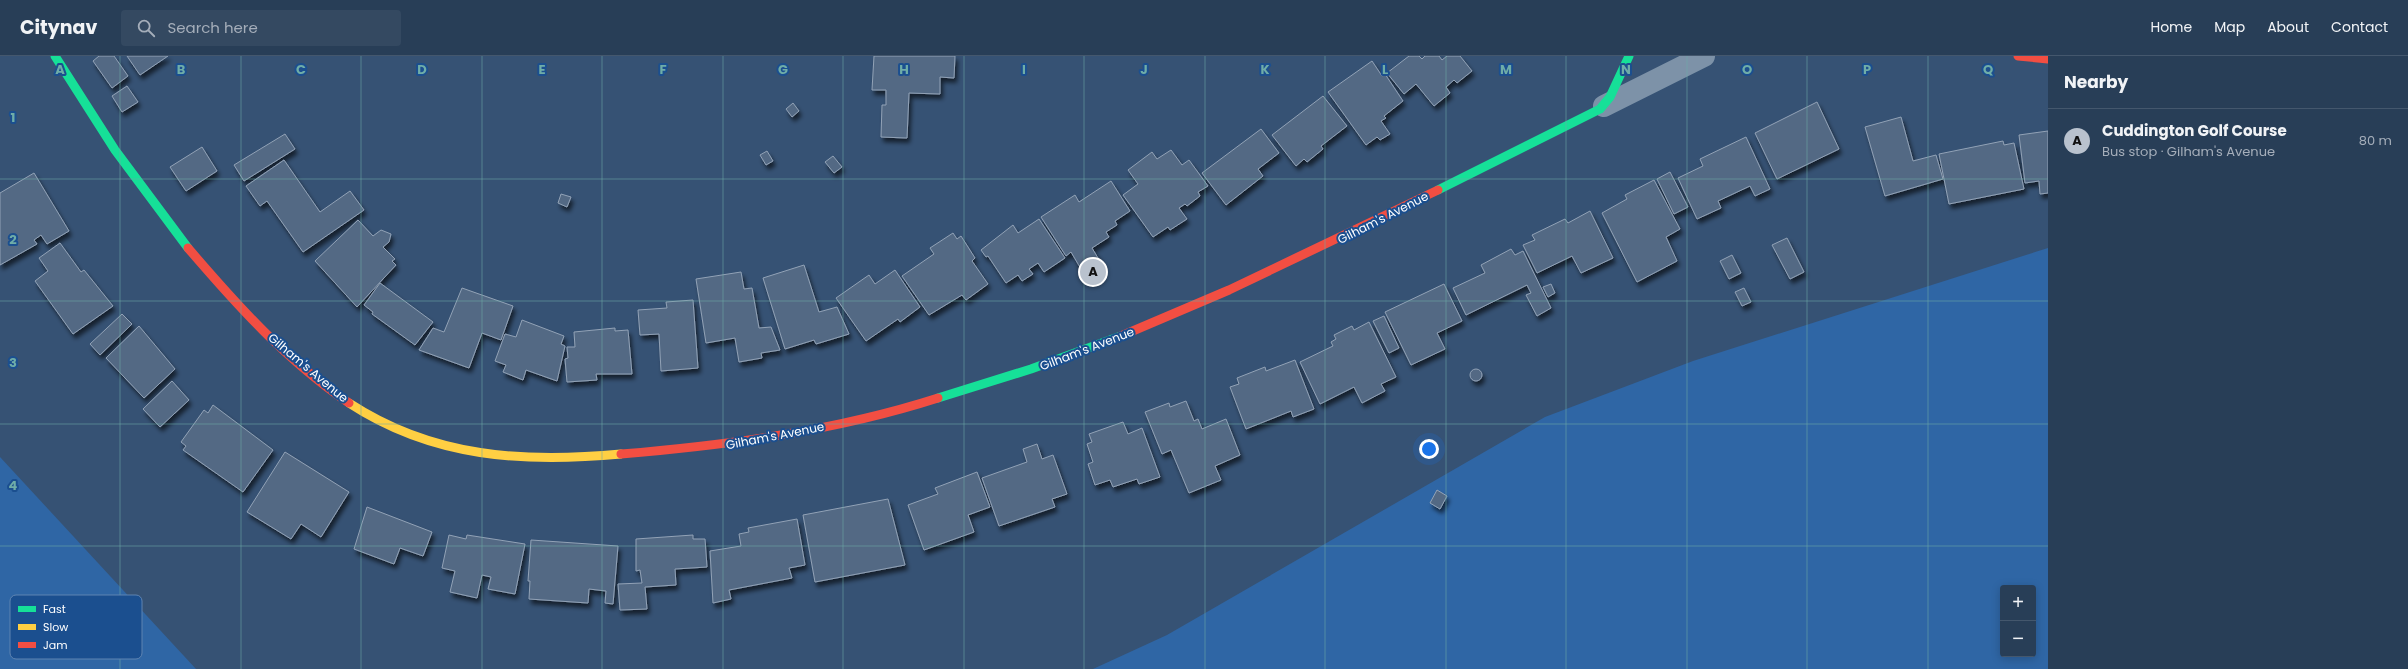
<!DOCTYPE html>
<html lang="en">
<head>
<meta charset="utf-8">
<style>
  :root { --surface:#283e57; --page:#344961; --text:#f1f3f6; --muted:#a5aeba; --line:#44576d; --accent:#b9c2ce }
  body { margin:0; font-family:Poppins,sans-serif; background:var(--page); color:var(--text) }
  .controls { position:absolute; right:12px; bottom:12px; display:grid; overflow:hidden; border-radius:4px; box-shadow:0 2px 10px #0003 }
  .controls button { width:36px; height:36px; display:grid; place-items:center; padding:0; border:0; border-bottom:1px solid var(--line); background:var(--surface); color:var(--text); font:20px sans-serif }
  .you { position:absolute; left:1429px; top:393px; width:14px; height:14px; margin:-10px; border:3px solid #fff; border-radius:50%; background:#1a73e8; box-shadow:0 0 0 6px #1a73e833 }
  .badge { display:grid; place-items:center; width:26px; height:26px; border-radius:50%; background:var(--accent); color:#111; font-size:13px; font-weight:700 }
  .pin { position:absolute; translate:-50% -50%; border:2px solid #fff; box-shadow:0 1px 4px #0006 }
  .list { margin:0; padding:0; list-style:none }
  h2 { display:flex; justify-content:space-between; align-items:center; height:52px; margin:0; padding:0 16px; font-size:17px }
  h2 small { font-size:13px; font-weight:400; color:var(--muted) }
  .list li { display:grid; grid-template-columns:26px 1fr auto; gap:12px; align-items:center; box-sizing:border-box; height:64px; padding:0 16px; border-top:1px solid var(--line) }
  .list b { display:block; font-size:15px; white-space:nowrap }
  .list p { margin:0; font-size:13px; white-space:nowrap; color:var(--muted) }
  .list em { font-size:13px; font-style:normal; color:var(--muted) }
  .icon { flex:none; width:22px; height:22px; fill:none; stroke:currentColor; stroke-width:2; stroke-linecap:round; stroke-linejoin:round }
  .map { position:relative; flex:none; width:2048px; height:613px; overflow:hidden }
  header { display:flex; align-items:center; gap:24px; box-sizing:border-box; height:56px; padding:0 20px; background:var(--surface); border-bottom:1px solid var(--line) }
  header strong { font-size:19px }
  nav { display:flex; gap:22px; margin-inline-start:auto; font-size:14px }
  .search { width:280px; height:36px; background:var(--page); display:flex; align-items:center; gap:10px; box-sizing:border-box; padding:0 14px; border-radius:4px; color:var(--muted); font-size:15px }
  main { display:flex }
  aside { flex:1; background:var(--surface) }
  .map>svg:first-child { display:block }
  .green { fill:#2f66a5; fill-rule:evenodd }
  .building { fill:#526984; stroke:#92a2b6; filter:url(#shadow) }
  .lines { fill:none; stroke-linecap:round; stroke-linejoin:round }
  .street { stroke:#7d92a8; stroke-width:22 }
  .fast { stroke:#16e098; stroke-width:9 }
  .slow { stroke:#ffcf43; stroke-width:9 }
  .jam { stroke:#f24e42; stroke-width:9 }
  .grid { fill:none; stroke:#6fada8; stroke-width:1; stroke-opacity:0.55 }
  .labels { text-anchor:middle; stroke-width:4; stroke-linejoin:round; paint-order:stroke }
  .street-label { font-size:12px; fill:#fff; stroke:#1b4f8f }
  .key { fill:#1b4f8f; stroke:#5f84b1; stroke-width:1 }
  .key-label { font-size:11px; fill:#fff }
  .grid-label { font-size:13px; text-anchor:middle; font-weight:bold; fill:#6fada8; stroke:#1b4f8f; stroke-width:4; stroke-linejoin:round; paint-order:stroke }
</style>
</head>
<body>
<header>
<strong>Citynav</strong>
<div class="search"><svg class="icon" aria-label="search" viewBox="0 0 24 24"><circle cx="10" cy="10" r="6"/><path d="M15 15l6 6"/></svg>Search here</div>
<nav><a>Home</a><a>Map</a><a>About</a><a>Contact</a></nav>
</header>
<main>
<div class="map">
<svg width="2048" height="613" viewBox="0 0 2048 613">
  <defs>
    <filter id="shadow"><feDropShadow dx="2.5" dy="4.5" stdDeviation="2" flood-color="#0009"/></filter>
  </defs>
  <rect width="100%" height="100%" fill="#365274"/>
  <g class="green">
    <path d="M 2048,192 L 2048,613 L 1093,613 L 1167,579 L 1545,361 L 1693,305 ZM 2003,532 L 2033,532 L 2033,598 L 2003,598 Z"/>
    <path d="M 0,401 L 196,613 L 0,613 Z"/>
  </g>
  <g class="building">
    <path d="M 99,0 L 114,0 L 128,20 L 112,32 L 93,5 Z"/>
    <path d="M 127,0 L 168,0 L 140,19 Z"/>
    <path d="M 874,0 L 955,0 L 954,22 L 940,21 L 940,38 L 909,37 L 907,82 L 881,81 L 882,49 L 886,49 L 886,34 L 872,34 Z"/>
    <path d="M 1409,0 L 1419,0 L 1422,3 L 1425,0 L 1439,0 L 1442,4 L 1447,0 L 1460,0 L 1472,15 L 1457,27 L 1454,24 L 1446,31 L 1450,37 L 1434,50 L 1416,28 L 1404,38 L 1387,17 Z"/>
    <path d="M 1372,5 L 1382,20 L 1385,18 L 1403,45 L 1384,60 L 1386,62 L 1381,65 L 1390,78 L 1380,84 L 1377,81 L 1366,89 L 1328,36 Z"/>
    <path d="M 127,30 L 138,46 L 122,56 L 112,40 Z"/>
    <path d="M 1323,40 L 1347,70 L 1321,90 L 1323,93 L 1307,106 L 1304,103 L 1296,110 L 1272,79 Z"/>
    <path d="M 1817,46 L 1839,93 L 1777,123 L 1755,77 Z"/>
    <path d="M 793,47 L 799,55 L 792,61 L 786,53 Z"/>
    <path d="M 1901,61 L 1913,105 L 1936,99 L 1943,123 L 1885,140 L 1865,71 Z"/>
    <path d="M 1261,73 L 1279,97 L 1258,113 L 1263,120 L 1226,149 L 1202,117 Z"/>
    <path d="M 2048,75 L 2048,137 L 2040,138 L 2039,125 L 2025,127 L 2019,79 Z"/>
    <path d="M 285,78 L 295,93 L 244,125 L 234,109 Z"/>
    <path d="M 1746,81 L 1770,133 L 1755,140 L 1750,130 L 1718,145 L 1721,152 L 1697,163 L 1678,122 L 1703,110 L 1700,103 Z"/>
    <path d="M 2003,85 L 2004,89 L 2014,87 L 2024,133 L 1949,148 L 1939,98 Z"/>
    <path d="M 202,91 L 217,115 L 186,135 L 170,111 Z"/>
    <path d="M 1171,94 L 1182,109 L 1189,104 L 1208,130 L 1198,136 L 1200,140 L 1187,150 L 1185,148 L 1179,152 L 1187,163 L 1170,174 L 1168,171 L 1153,181 L 1123,139 L 1138,128 L 1128,114 L 1152,96 L 1157,103 Z"/>
    <path d="M 767,95 L 773,105 L 766,109 L 760,99 Z"/>
    <path d="M 833,100 L 842,111 L 834,117 L 825,106 Z"/>
    <path d="M 284,104 L 320,156 L 350,135 L 364,154 L 303,196 L 267,145 L 260,150 L 246,130 Z"/>
    <path d="M 1670,116 L 1688,151 L 1674,158 L 1657,123 Z"/>
    <path d="M 34,117 L 69,175 L 47,188 L 41,179 L 34,184 L 37,188 L 0,209 L 0,137 Z"/>
    <path d="M 1654,124 L 1680,173 L 1666,181 L 1677,205 L 1637,226 L 1602,157 L 1627,143 L 1625,139 Z"/>
    <path d="M 1111,125 L 1130,155 L 1115,165 L 1117,169 L 1106,176 L 1109,181 L 1092,192 L 1098,202 L 1081,213 L 1071,196 L 1066,200 L 1041,161 L 1075,139 L 1079,146 Z"/>
    <path d="M 561,138 L 571,141 L 567,151 L 558,147 Z"/>
    <path d="M 1590,155 L 1613,202 L 1581,217 L 1572,200 L 1537,217 L 1523,189 L 1535,184 L 1532,179 L 1565,163 L 1568,167 Z"/>
    <path d="M 1039,163 L 1065,202 L 1044,216 L 1038,207 L 1029,213 L 1033,218 L 1022,225 L 1018,219 L 1006,227 L 988,200 L 986,201 L 981,194 L 1013,169 L 1018,177 Z"/>
    <path d="M 358,164 L 373,180 L 381,174 L 391,178 L 389,186 L 383,191 L 395,203 L 392,205 L 396,209 L 357,251 L 315,205 Z"/>
    <path d="M 953,177 L 957,183 L 961,180 L 975,202 L 972,205 L 988,228 L 966,244 L 962,239 L 929,259 L 902,220 L 934,198 L 930,192 Z"/>
    <path d="M 1787,182 L 1804,216 L 1790,223 L 1772,189 Z"/>
    <path d="M 60,187 L 81,216 L 84,214 L 113,250 L 73,278 L 35,225 L 48,215 L 39,202 Z"/>
    <path d="M 1511,193 L 1515,199 L 1523,195 L 1551,252 L 1537,260 L 1526,239 L 1531,237 L 1527,229 L 1466,259 L 1453,232 L 1485,217 L 1481,209 Z"/>
    <path d="M 1732,199 L 1741,217 L 1729,223 L 1720,205 Z"/>
    <path d="M 804,209 L 819,256 L 837,251 L 849,278 L 816,288 L 814,284 L 785,293 L 763,222 Z"/>
    <path d="M 895,214 L 920,251 L 900,266 L 898,263 L 866,285 L 836,242 L 869,219 L 875,228 Z"/>
    <path d="M 741,216 L 744,233 L 752,232 L 759,272 L 771,271 L 780,294 L 761,297 L 762,302 L 739,306 L 735,282 L 706,287 L 696,223 Z"/>
    <path d="M 380,227 L 433,266 L 415,289 L 372,258 L 373,256 L 364,249 Z"/>
    <path d="M 1444,228 L 1462,265 L 1437,277 L 1445,293 L 1411,309 L 1385,256 Z"/>
    <path d="M 1551,228 L 1555,237 L 1548,241 L 1543,231 Z"/>
    <path d="M 462,232 L 513,250 L 501,284 L 482,277 L 469,312 L 419,294 L 433,272 L 444,276 Z"/>
    <path d="M 1744,232 L 1751,246 L 1742,250 L 1735,236 Z"/>
    <path d="M 693,244 L 698,312 L 661,315 L 659,278 L 640,279 L 638,254 L 667,252 L 666,246 Z"/>
    <path d="M 122,258 L 132,268 L 100,299 L 90,288 Z"/>
    <path d="M 1384,260 L 1399,292 L 1389,297 L 1373,265 Z"/>
    <path d="M 522,264 L 564,280 L 561,288 L 565,290 L 557,325 L 526,314 L 523,324 L 503,316 L 506,309 L 495,305 L 505,278 L 516,281 Z"/>
    <path d="M 1369,266 L 1396,321 L 1381,328 L 1385,335 L 1362,347 L 1354,331 L 1320,348 L 1300,306 L 1333,290 L 1331,286 L 1336,283 L 1334,279 L 1352,270 L 1354,274 Z"/>
    <path d="M 139,270 L 175,313 L 144,342 L 106,302 Z"/>
    <path d="M 615,272 L 615,275 L 628,274 L 632,318 L 596,318 L 597,324 L 567,326 L 565,303 L 568,302 L 567,291 L 575,291 L 574,276 Z"/>
    <path d="M 1295,304 L 1314,353 L 1293,361 L 1291,355 L 1246,373 L 1230,331 L 1239,328 L 1237,322 L 1265,311 L 1266,315 Z"/>
    <circle cx="1476" cy="319" r="6"/>
    <path d="M 172,325 L 189,344 L 160,371 L 143,353 Z"/>
    <path d="M 1186,345 L 1194,365 L 1198,363 L 1202,373 L 1226,363 L 1240,399 L 1215,410 L 1221,424 L 1189,437 L 1171,394 L 1162,398 L 1145,356 L 1169,347 L 1170,351 Z"/>
    <path d="M 213,349 L 273,394 L 243,436 L 183,394 L 186,390 L 181,386 L 204,354 L 208,357 Z"/>
    <path d="M 1123,366 L 1128,378 L 1142,372 L 1160,421 L 1139,428 L 1137,423 L 1113,431 L 1110,424 L 1095,429 L 1088,408 L 1093,406 L 1087,388 L 1092,386 L 1089,378 Z"/>
    <path d="M 1037,388 L 1042,403 L 1053,399 L 1067,438 L 1052,443 L 1055,451 L 999,470 L 982,422 L 1027,406 L 1023,393 Z"/>
    <path d="M 285,396 L 349,436 L 321,481 L 301,468 L 291,483 L 247,456 Z"/>
    <path d="M 977,416 L 990,451 L 968,459 L 974,476 L 924,494 L 908,449 L 938,438 L 935,432 Z"/>
    <path d="M 1437,434 L 1447,440 L 1440,453 L 1430,447 Z"/>
    <path d="M 888,443 L 905,509 L 815,526 L 803,459 Z"/>
    <path d="M 367,451 L 432,476 L 423,500 L 400,492 L 394,508 L 354,493 Z"/>
    <path d="M 797,463 L 805,509 L 789,512 L 792,522 L 729,534 L 731,543 L 713,547 L 710,495 L 741,490 L 739,478 L 749,476 L 748,472 Z"/>
    <path d="M 449,479 L 466,483 L 467,479 L 525,488 L 515,538 L 488,533 L 491,521 L 482,519 L 477,542 L 450,536 L 455,515 L 442,512 Z"/>
    <path d="M 693,479 L 693,483 L 705,483 L 707,511 L 675,513 L 676,529 L 645,531 L 647,553 L 620,554 L 618,528 L 642,527 L 640,514 L 636,515 L 636,483 Z"/>
    <path d="M 531,484 L 618,490 L 613,548 L 605,547 L 606,535 L 589,533 L 588,547 L 529,543 L 530,525 L 528,525 Z"/>
  </g>
  <g class="lines">
    <path class="street" d="M 1604,50 L 1704,0"/>
    <g class="fast">
      <path d="M 55,0 L 115,94 L 188,192"/>
      <path d="M 1438,134 L 1600,53 L 1610,41 L 1629,0"/>
      <path d="M 938,342 L 1031,313 L 1121,280"/>
    </g>
    <path class="slow" d="M 349,347 C 433,402 524,407 621,398"/>
    <g class="jam">
      <path d="M 2018,0 L 2048,3"/>
      <path d="M 188,192 C 236,248 287,305 349,347"/>
      <path d="M 1121,280 L 1229,234 L 1438,134"/>
      <path d="M 621,398 C 728,389 835,375 938,342"/>
    </g>
  </g>
  <path class="grid" d="M 120,0 L 120,613M 241,0 L 241,613M 361,0 L 361,613M 482,0 L 482,613M 602,0 L 602,613M 723,0 L 723,613M 843,0 L 843,613M 964,0 L 964,613M 1084,0 L 1084,613M 1205,0 L 1205,613M 1325,0 L 1325,613M 1446,0 L 1446,613M 1566,0 L 1566,613M 1687,0 L 1687,613M 1807,0 L 1807,613M 1928,0 L 1928,613M 0,123 L 2048,123M 0,245 L 2048,245M 0,368 L 2048,368M 0,490 L 2048,490"/>
  <g class="labels">
    <g class="street-label">
      <text transform="translate(1383 162) rotate(-27)" y="4">Gilham's Avenue</text>
      <text transform="translate(1087 293) rotate(-21)" y="4">Gilham's Avenue</text>
      <text transform="translate(308 312) rotate(40)" y="4">Gilham's Avenue</text>
      <text transform="translate(775 380) rotate(-11)" y="4">Gilham's Avenue</text>
    </g>
  </g>
  <rect x="10" y="539" width="132" height="64" rx="6" class="key"/>
  <rect x="18" y="550" width="18" height="6" fill="#16e098"/>
  <rect x="18" y="568" width="18" height="6" fill="#ffcf43"/>
  <rect x="18" y="586" width="18" height="6" fill="#f24e42"/>
  <g class="key-label">
    <text x="43" y="557">Fast</text>
    <text x="43" y="575">Slow</text>
    <text x="43" y="593">Jam</text>
  </g>
  <g class="grid-label">
    <text x="60" y="18">A</text>
    <text x="181" y="18">B</text>
    <text x="301" y="18">C</text>
    <text x="422" y="18">D</text>
    <text x="542" y="18">E</text>
    <text x="663" y="18">F</text>
    <text x="783" y="18">G</text>
    <text x="904" y="18">H</text>
    <text x="1024" y="18">I</text>
    <text x="1144" y="18">J</text>
    <text x="1265" y="18">K</text>
    <text x="1385" y="18">L</text>
    <text x="1506" y="18">M</text>
    <text x="1626" y="18">N</text>
    <text x="1747" y="18">O</text>
    <text x="1867" y="18">P</text>
    <text x="1988" y="18">Q</text>
    <text x="13" y="66">1</text>
    <text x="13" y="188">2</text>
    <text x="13" y="311">3</text>
    <text x="13" y="434">4</text>
  </g>
</svg>
<div class="controls">
<button>+</button>
<button>−</button>
</div>
<div class="you"></div>
<div class="pin badge" style="left:1093px;top:216px">A</div>
</div>
<aside>
<h2>Nearby<small></small></h2>
<ul class="list">
<li><span class="badge">A</span><div><b>Cuddington Golf Course</b><p>Bus stop · Gilham's Avenue</p></div><em>80 m</em></li>
</ul>
</aside>
</main>
</body>
</html>
